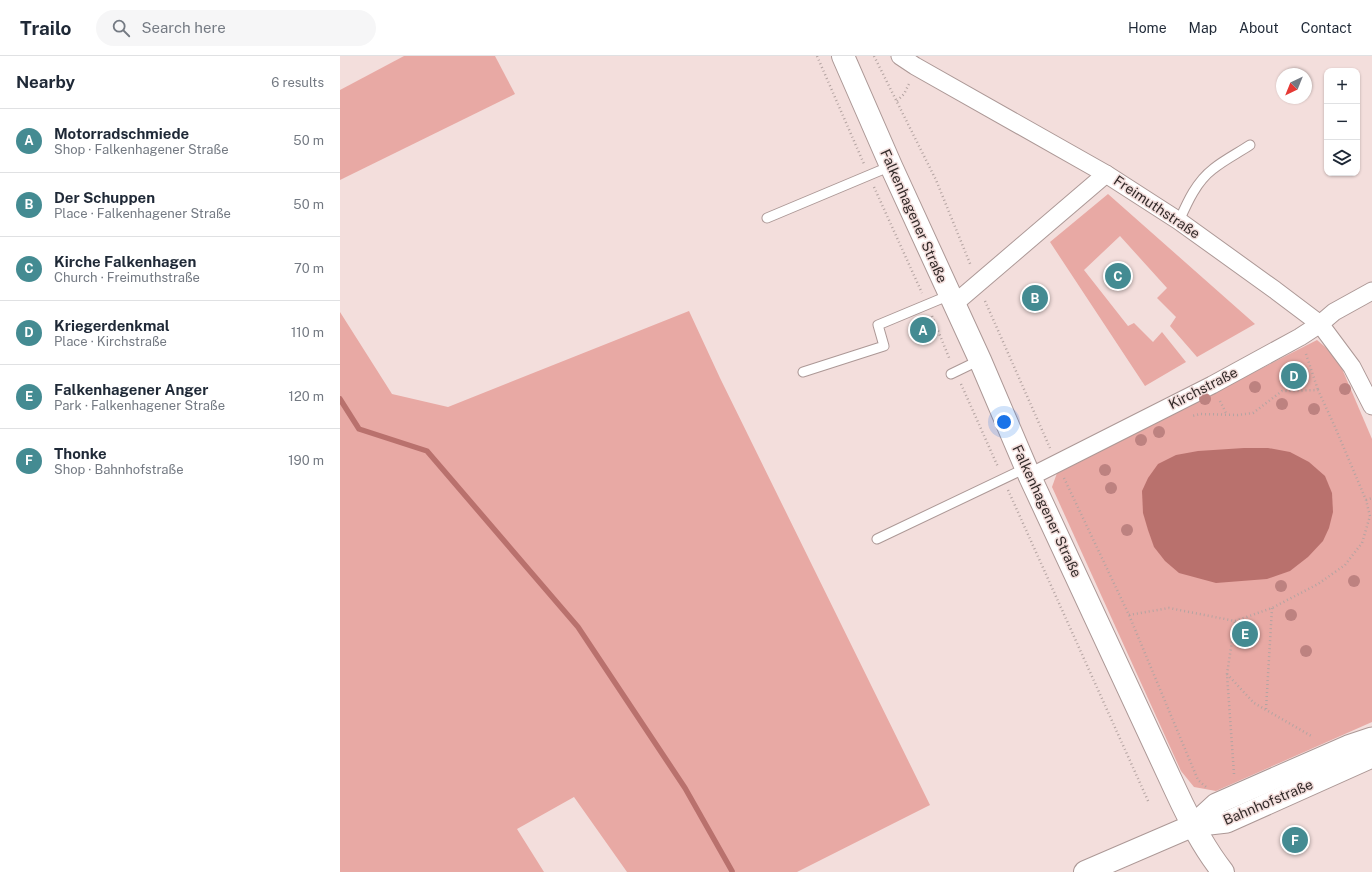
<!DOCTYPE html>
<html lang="en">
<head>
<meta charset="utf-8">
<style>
  :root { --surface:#fff; --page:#f6f6f7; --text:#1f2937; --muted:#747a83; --line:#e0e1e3; --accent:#448b92 }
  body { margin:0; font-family:"Public Sans",sans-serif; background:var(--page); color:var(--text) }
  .controls { position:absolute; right:12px; top:12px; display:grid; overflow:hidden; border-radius:8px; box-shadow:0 1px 3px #0004 }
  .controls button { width:36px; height:36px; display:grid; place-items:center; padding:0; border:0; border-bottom:1px solid var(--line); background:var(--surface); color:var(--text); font:20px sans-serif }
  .compass { position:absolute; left:936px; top:12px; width:36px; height:36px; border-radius:50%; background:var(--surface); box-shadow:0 1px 3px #0004; rotate:223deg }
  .you { position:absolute; left:664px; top:366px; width:14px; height:14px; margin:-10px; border:3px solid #fff; border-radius:50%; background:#1a73e8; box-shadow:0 0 0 6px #1a73e833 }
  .badge { display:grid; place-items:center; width:26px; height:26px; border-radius:50%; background:var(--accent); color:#fff; font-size:13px; font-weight:700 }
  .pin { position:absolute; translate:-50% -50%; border:2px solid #fff; box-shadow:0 1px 4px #0006 }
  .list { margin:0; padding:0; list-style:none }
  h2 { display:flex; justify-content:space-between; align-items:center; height:52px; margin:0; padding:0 16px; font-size:17px }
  h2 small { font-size:13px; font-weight:400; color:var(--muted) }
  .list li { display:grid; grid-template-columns:26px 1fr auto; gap:12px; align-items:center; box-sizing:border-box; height:64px; padding:0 16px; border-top:1px solid var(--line) }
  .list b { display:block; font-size:15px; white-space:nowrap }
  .list p { margin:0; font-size:13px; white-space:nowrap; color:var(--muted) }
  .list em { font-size:13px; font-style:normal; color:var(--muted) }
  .icon { flex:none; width:22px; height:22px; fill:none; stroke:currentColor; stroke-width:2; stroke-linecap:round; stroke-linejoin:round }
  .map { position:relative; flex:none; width:1032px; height:816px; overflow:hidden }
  header { display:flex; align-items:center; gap:24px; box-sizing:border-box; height:56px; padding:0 20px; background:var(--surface); border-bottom:1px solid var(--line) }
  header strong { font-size:19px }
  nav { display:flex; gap:22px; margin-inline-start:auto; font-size:14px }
  .search { width:280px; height:36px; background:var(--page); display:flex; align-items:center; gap:10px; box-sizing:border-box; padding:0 14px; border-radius:22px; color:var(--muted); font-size:15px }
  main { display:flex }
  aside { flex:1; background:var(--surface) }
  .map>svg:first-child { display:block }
  .green { fill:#e8a9a4 }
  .water { fill:#b9716d }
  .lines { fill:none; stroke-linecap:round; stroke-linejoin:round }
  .stream { stroke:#b9716d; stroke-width:5.5 }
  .service-casing { stroke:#ac9896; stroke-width:11 }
  .minor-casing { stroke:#ac9896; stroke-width:19 }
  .tertiary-casing { stroke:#ac9896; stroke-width:23 }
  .secondary-casing { stroke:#ac9896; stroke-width:24 }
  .path { stroke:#b4a4a2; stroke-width:2.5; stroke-dasharray:1 3; stroke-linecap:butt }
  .service { stroke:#fff; stroke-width:9 }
  .minor { stroke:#fff; stroke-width:17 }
  .tertiary { stroke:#fff; stroke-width:21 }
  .secondary { stroke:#fff; stroke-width:22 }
  .tree { fill:#bd8280 }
  .labels { text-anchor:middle; stroke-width:3; stroke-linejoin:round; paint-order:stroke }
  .street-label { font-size:14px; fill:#332b2a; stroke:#f3dedc }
</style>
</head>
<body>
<header>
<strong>Trailo</strong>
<div class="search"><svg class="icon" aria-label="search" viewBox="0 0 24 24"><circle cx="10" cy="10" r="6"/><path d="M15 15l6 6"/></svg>Search here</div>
<nav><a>Home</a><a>Map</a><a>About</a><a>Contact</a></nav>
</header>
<main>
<aside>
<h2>Nearby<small>6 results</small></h2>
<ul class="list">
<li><span class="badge">A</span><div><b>Motorradschmiede</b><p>Shop · Falkenhagener Straße</p></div><em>50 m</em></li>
<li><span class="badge">B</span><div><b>Der Schuppen</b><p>Place · Falkenhagener Straße</p></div><em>50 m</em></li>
<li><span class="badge">C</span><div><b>Kirche Falkenhagen</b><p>Church · Freimuthstraße</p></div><em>70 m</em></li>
<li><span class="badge">D</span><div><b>Kriegerdenkmal</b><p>Place · Kirchstraße</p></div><em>110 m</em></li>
<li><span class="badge">E</span><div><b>Falkenhagener Anger</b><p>Park · Falkenhagener Straße</p></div><em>120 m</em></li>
<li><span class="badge">F</span><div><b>Thonke</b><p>Shop · Bahnhofstraße</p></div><em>190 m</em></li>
</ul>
</aside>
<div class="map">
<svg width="1032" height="816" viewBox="0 0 1032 816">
  <rect width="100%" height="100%" fill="#f3dedc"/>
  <g class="green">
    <path d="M 64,0 L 155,0 L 175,38 L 0,124 L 0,34 Z"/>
    <path d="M 768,138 L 915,268 L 857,301 L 830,270 L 836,261 L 817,242 L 827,232 L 780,180 L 744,214 L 788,270 L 794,267 L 813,286 L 822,276 L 846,306 L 805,330 L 710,186 Z"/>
    <path d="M 349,255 L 380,322 L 590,749 L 457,816 L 287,816 L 234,741 L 177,773 L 204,816 L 0,816 L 0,256 L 52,338 L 108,351 Z"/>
    <path d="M 977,284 L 997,301 L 1032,383 L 1032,666 L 876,735 L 854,731 L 841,715 L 712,431 L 717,417 Z"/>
  </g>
  <path class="water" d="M 904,392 L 928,392 L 950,396 L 969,406 L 985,420 L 992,437 L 993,456 L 989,472 L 983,485 L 968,501 L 950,515 L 927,523 L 876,527 L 839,517 L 825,505 L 814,491 L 808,474 L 803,457 L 802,435 L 808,422 L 818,408 L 836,399 L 858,395 Z"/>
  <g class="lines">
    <path class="stream" d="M 0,343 L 19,373 L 87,395 L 238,571 L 345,732 L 392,815"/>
    <g class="service-casing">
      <g id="service">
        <path d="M 427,162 L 551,110"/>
        <path d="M 839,165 C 847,147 856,126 873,113 C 884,104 898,97 910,89"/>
        <path d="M 463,316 L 544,290 L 538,269 L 610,239"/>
        <path d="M 611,318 L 640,304"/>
        <path d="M 537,483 L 686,412"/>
      </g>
    </g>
    <g class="minor-casing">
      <g id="minor">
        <path d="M 560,0 L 575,10 L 766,118 L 839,165 L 935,234 L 980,268 L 1012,311 L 1032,350"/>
        <path d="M 614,248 L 766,118"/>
        <path d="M 690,421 L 872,329 L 960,281 L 980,268 L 994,256 L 1032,235"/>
      </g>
    </g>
    <g class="tertiary-casing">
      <g id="tertiary">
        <path d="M 852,770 L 876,748 L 1008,690 L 1032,682"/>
        <path d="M 852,770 L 887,766 L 1032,701"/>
      </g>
    </g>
    <g class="secondary-casing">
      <g id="secondary">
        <path d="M 503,0 L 551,110 L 640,304 L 690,421 L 836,735 C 849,763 863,791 883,816"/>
        <path d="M 745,816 L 852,770"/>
      </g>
    </g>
    <g class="path">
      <path d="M 477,0 L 524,108"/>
      <path d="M 534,0 L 596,124 L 631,210"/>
      <path d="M 557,45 L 564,38 L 570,26"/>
      <path d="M 534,131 L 582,237"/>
      <path d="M 645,245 L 710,392"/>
      <path d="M 592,260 L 610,304"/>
      <path d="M 966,298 L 978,334"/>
      <path d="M 621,328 L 658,411"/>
      <path d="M 880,345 L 887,359"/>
      <path d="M 724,422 L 789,559 L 858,724 L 866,731"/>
      <path d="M 668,434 L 809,747"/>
      <path d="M 1026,444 L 1032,442"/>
      <path d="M 789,559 L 829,552 L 895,565 L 932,552 L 978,528 L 1005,509 L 1022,487 L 1030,460 L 1026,444 L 995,371 L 978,334 L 942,335 L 913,357 L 898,359 L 860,358 L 852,360"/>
      <path d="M 887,618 L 914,647 L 973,681"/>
      <path d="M 926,653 L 932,552"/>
      <path d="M 894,718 L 887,618 L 895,565"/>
    </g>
    <use href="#service" class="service"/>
    <use href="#minor" class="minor"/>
    <use href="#tertiary" class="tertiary"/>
    <use href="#secondary" class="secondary"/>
  </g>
  <g class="tree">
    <circle cx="915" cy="331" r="6"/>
    <circle cx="1005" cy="333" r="6"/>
    <circle cx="865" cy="343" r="6"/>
    <circle cx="942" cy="348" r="6"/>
    <circle cx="974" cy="353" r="6"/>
    <circle cx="819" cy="376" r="6"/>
    <circle cx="801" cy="384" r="6"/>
    <circle cx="765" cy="414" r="6"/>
    <circle cx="771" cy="432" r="6"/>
    <circle cx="787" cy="474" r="6"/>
    <circle cx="1014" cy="525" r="6"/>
    <circle cx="941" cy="530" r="6"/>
    <circle cx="951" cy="559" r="6"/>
    <circle cx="966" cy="595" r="6"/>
  </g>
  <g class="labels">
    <g class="street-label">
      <text transform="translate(817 151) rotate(34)" y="5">Freimuthstraße</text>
      <text transform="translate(574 160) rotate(66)" y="5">Falkenhagener Straße</text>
      <text transform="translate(863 332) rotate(-27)" y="5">Kirchstraße</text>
      <text transform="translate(707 455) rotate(65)" y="5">Falkenhagener Straße</text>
      <text transform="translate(928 746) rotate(-23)" y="5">Bahnhofstraße</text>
    </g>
  </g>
</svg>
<div class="controls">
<button>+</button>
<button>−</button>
<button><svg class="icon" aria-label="layers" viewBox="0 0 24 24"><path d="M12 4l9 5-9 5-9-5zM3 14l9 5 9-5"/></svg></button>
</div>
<svg class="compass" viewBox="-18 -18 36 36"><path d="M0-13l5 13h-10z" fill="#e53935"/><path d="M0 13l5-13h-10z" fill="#747a83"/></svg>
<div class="you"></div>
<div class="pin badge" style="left:583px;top:274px">A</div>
<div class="pin badge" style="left:695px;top:242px">B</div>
<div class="pin badge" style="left:778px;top:220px">C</div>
<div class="pin badge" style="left:954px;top:320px">D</div>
<div class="pin badge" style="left:905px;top:578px">E</div>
<div class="pin badge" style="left:955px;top:784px">F</div>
</div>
</main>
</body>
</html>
